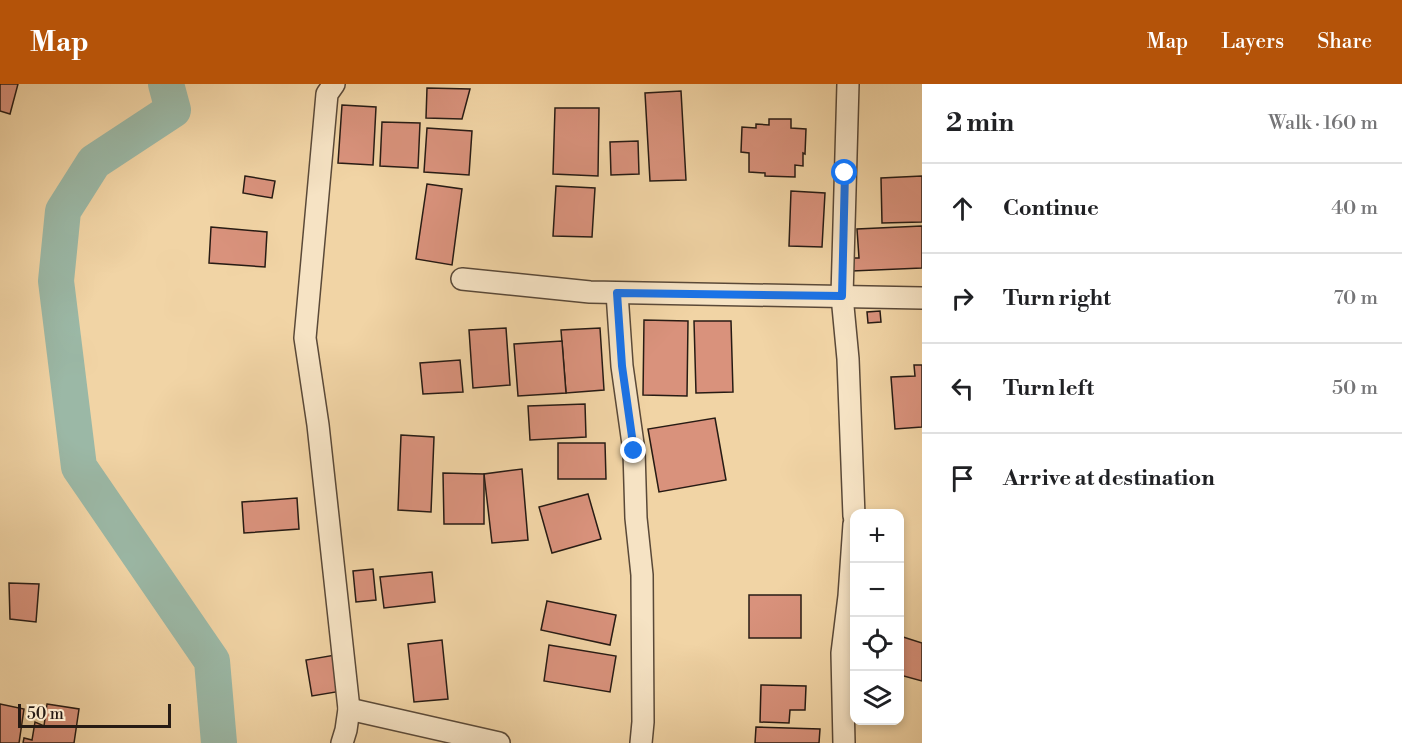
<!DOCTYPE html>
<html lang="en">
<head>
<meta charset="utf-8">
<style>
  :root { --surface:#fff; --page:#f6f6f6; --text:#202124; --muted:#757577; --line:#e0e0e0; --accent:#b45309 }
  body { margin:0; font-family:"Libre Bodoni",serif; background:var(--page); color:var(--text) }
  .controls { position:absolute; right:18px; bottom:18px; display:grid; overflow:hidden; border-radius:12px; box-shadow:0 3px 9px #0003 }
  .controls button { width:54px; height:54px; display:grid; place-items:center; padding:0; border:0; border-bottom:2px solid var(--line); background:var(--surface); color:var(--text); font:30px sans-serif }
  .scale { position:absolute; left:18px; bottom:15px; width:153px; box-sizing:border-box; padding-left:6px; border:3px solid #271b14; border-top:0; font-size:16px; line-height:21px; white-space:nowrap; color:#271b14; -webkit-text-stroke:4px #f6e3c4; paint-order:stroke }
  .stop { position:absolute; width:18px; height:18px; margin:-14px; border:4px solid #1a73e8; border-radius:50%; background:#fff }
  .stop.end { background:#1a73e8; border-color:#fff; box-shadow:0 2px 6px #0008 }
  .list { margin:0; padding:0; list-style:none }
  h2 { display:flex; justify-content:space-between; align-items:center; height:78px; margin:0; padding:0 24px; font-size:26px }
  h2 small { font-size:20px; font-weight:400; color:var(--muted) }
  .list li { display:grid; grid-template-columns:39px 1fr auto; gap:18px; align-items:center; box-sizing:border-box; height:90px; padding:0 24px; border-top:2px solid var(--line) }
  .list b { display:block; font-size:22px; white-space:nowrap }
  .list em { font-size:20px; font-style:normal; color:var(--muted) }
  .icon { flex:none; width:33px; height:33px; fill:none; stroke:currentColor; stroke-width:2; stroke-linecap:round; stroke-linejoin:round }
  .map { position:relative; flex:none; width:922px; height:659px; overflow:hidden }
  header { display:flex; align-items:center; gap:36px; box-sizing:border-box; height:84px; padding:0 30px; background:var(--accent); color:#fff }
  header strong { font-size:28px }
  nav { display:flex; gap:33px; margin-inline-start:auto; font-size:21px }
  main { display:flex }
  aside { flex:1; background:var(--surface) }
  .map>svg:first-child { display:block }
  .lines { fill:none; stroke-linecap:round; stroke-linejoin:round }
  .river { stroke:#9bb8a6; stroke-width:36 }
  .building { fill:#d9927c; stroke:#271b14; stroke-width:1.5 }
  .street-casing { stroke:#5a4938; stroke-width:24 }
  .street { stroke:#f6e3c4; stroke-width:21 }
  .route { stroke:#1a73e8; stroke-width:8 }
</style>
</head>
<body>
<header>
<strong>Map</strong>
<nav><a>Map</a><a>Layers</a><a>Share</a></nav>
</header>
<main>
<div class="map">
<svg width="922" height="659" viewBox="0 0 922 659">
  <rect width="100%" height="100%" fill="#f1d4a5"/>
  <filter id="stains"><feTurbulence type="fractalNoise" baseFrequency=".00333" numOctaves="4"/><feColorMatrix values="0 0 0 0 .2 0 0 0 0 .09 0 0 0 0 .02 0 0 0 .5 -.17"/></filter>
  <radialGradient id="worn" r=".72"><stop offset=".6" stop-color="#630" stop-opacity="0"/><stop offset="1" stop-color="#630" stop-opacity=".3"/></radialGradient>
  <g class="lines">
    <path class="river" d="M 166,0 L 173,26 L 94,78 L 63,127 L 56,197 L 79,383 L 212,577 L 219,659"/>
  </g>
  <g class="building">
    <path d="M 0,0 L 18,0 L 10,30 L 0,27 Z"/>
    <path d="M 427,4 L 470,5 L 462,35 L 426,34 Z"/>
    <path d="M 681,7 L 686,96 L 650,97 L 645,9 Z"/>
    <path d="M 342,21 L 376,23 L 373,81 L 338,79 Z"/>
    <path d="M 555,24 L 599,24 L 598,92 L 553,90 Z"/>
    <path d="M 769,35 L 791,35 L 791,44 L 806,45 L 805,70 L 803,69 L 803,82 L 795,81 L 795,93 L 765,92 L 765,89 L 749,88 L 749,69 L 741,68 L 742,43 L 756,44 L 756,40 L 769,41 Z"/>
    <path d="M 382,38 L 420,39 L 418,84 L 380,82 Z"/>
    <path d="M 427,44 L 472,47 L 469,91 L 424,88 Z"/>
    <path d="M 638,57 L 639,90 L 611,91 L 610,58 Z"/>
    <path d="M 245,92 L 275,97 L 272,114 L 243,109 Z"/>
    <path d="M 922,92 L 922,138 L 882,139 L 881,94 Z"/>
    <path d="M 427,100 L 462,105 L 452,181 L 416,175 Z"/>
    <path d="M 556,102 L 595,104 L 592,153 L 553,152 Z"/>
    <path d="M 791,107 L 825,109 L 822,163 L 789,162 Z"/>
    <path d="M 922,142 L 922,184 L 852,187 L 851,174 L 859,174 L 857,145 Z"/>
    <path d="M 211,143 L 267,148 L 265,183 L 209,179 Z"/>
    <path d="M 880,227 L 881,238 L 868,239 L 867,228 Z"/>
    <path d="M 644,236 L 688,237 L 687,312 L 643,311 Z"/>
    <path d="M 694,237 L 731,237 L 733,308 L 696,309 Z"/>
    <path d="M 506,244 L 510,301 L 473,304 L 469,246 Z"/>
    <path d="M 600,244 L 604,306 L 566,309 L 561,246 Z"/>
    <path d="M 562,257 L 566,309 L 518,312 L 514,260 Z"/>
    <path d="M 460,276 L 463,308 L 423,310 L 420,279 Z"/>
    <path d="M 914,281 L 922,281 L 922,343 L 895,345 L 891,293 L 915,292 Z"/>
    <path d="M 585,320 L 586,353 L 530,356 L 528,322 Z"/>
    <path d="M 715,334 L 726,396 L 659,408 L 648,345 Z"/>
    <path d="M 401,351 L 434,353 L 431,428 L 398,426 Z"/>
    <path d="M 558,359 L 605,359 L 606,395 L 558,395 Z"/>
    <path d="M 522,385 L 528,456 L 492,459 L 484,390 Z"/>
    <path d="M 443,389 L 484,390 L 484,440 L 444,440 Z"/>
    <path d="M 588,410 L 601,455 L 552,469 L 539,423 Z"/>
    <path d="M 297,414 L 299,445 L 244,449 L 242,418 Z"/>
    <path d="M 373,485 L 376,516 L 356,518 L 353,487 Z"/>
    <path d="M 432,488 L 435,518 L 384,524 L 380,493 Z"/>
    <path d="M 9,499 L 39,500 L 36,538 L 10,535 Z"/>
    <rect x="749" y="511" width="52" height="43"/>
    <path d="M 547,517 L 616,531 L 610,561 L 541,546 Z"/>
    <path d="M 900,552 L 922,559 L 922,597 L 900,591 Z"/>
    <path d="M 442,556 L 448,615 L 414,618 L 408,560 Z"/>
    <path d="M 549,561 L 616,572 L 610,608 L 544,597 Z"/>
    <path d="M 335,571 L 342,607 L 312,612 L 306,576 Z"/>
    <path d="M 761,601 L 806,602 L 805,626 L 790,626 L 789,639 L 760,638 Z"/>
    <path d="M 0,620 L 24,625 L 19,659 L 0,659 Z"/>
    <path d="M 47,620 L 79,625 L 74,659 L 23,659 L 24,654 L 32,656 L 35,638 L 44,642 Z"/>
    <path d="M 756,643 L 820,645 L 819,659 L 755,659 Z"/>
  </g>
  <g class="lines">
    <g class="street-casing">
      <g id="street">
        <path d="M 334,0 L 327,10 L 305,254 L 318,341 L 349,625 L 346,646 L 342,659"/>
        <path d="M 848,0 L 842,212 L 848,275 L 854,432"/>
        <path d="M 462,195 L 590,208 L 922,214"/>
        <path d="M 617,209 L 622,282 L 634,367 L 636,434 L 642,491 L 643,638 L 641,659"/>
        <path d="M 349,625 L 499,659"/>
        <path d="M 844,659 L 842,569 L 849,512 L 854,440"/>
      </g>
    </g>
    <use href="#street" class="street"/>
  </g>
  <g class="lines">
    <path class="route" d="M 634,367 L 622,282 L 617,209 L 842,212 L 845,89"/>
  </g>
  <rect width="100%" height="100%" filter="url(#stains)"/>
  <rect width="100%" height="100%" fill="url(#worn)"/>
</svg>
<div class="controls">
<button>+</button>
<button>−</button>
<button><svg class="icon" aria-label="locate" viewBox="0 0 24 24"><circle cx="12" cy="12" r="6"/><path d="M12 2v4M12 18v4M2 12h4M18 12h4"/></svg></button>
<button><svg class="icon" aria-label="layers" viewBox="0 0 24 24"><path d="M12 4l9 5-9 5-9-5zM3 14l9 5 9-5"/></svg></button>
</div>
<div class="scale">50 m</div>
<div class="stop" style="left:845px;top:89px"></div>
<div class="stop end" style="left:634px;top:367px"></div>
</div>
<aside>
<h2>2 min<small>Walk · 160 m</small></h2>
<ul class="list">
<li><svg class="icon" aria-label="ahead" viewBox="0 0 24 24"><path d="M12 20V5M6 11l6-6 6 6"/></svg><div><b>Continue</b></div><em>40 m</em></li>
<li><svg class="icon" aria-label="right" viewBox="0 0 24 24"><path d="M7 20v-9h11M14 6l5 5-5 5"/></svg><div><b>Turn right</b></div><em>70 m</em></li>
<li><svg class="icon" aria-label="left" viewBox="0 0 24 24"><path d="M17 20v-9H6M10 6l-5 5 5 5"/></svg><div><b>Turn left</b></div><em>50 m</em></li>
<li><svg class="icon" aria-label="arrive" viewBox="0 0 24 24"><path d="M6 21V4h12l-3 4 3 4H6"/></svg><div><b>Arrive at destination</b></div></li>
</ul>
</aside>
</main>
</body>
</html>
